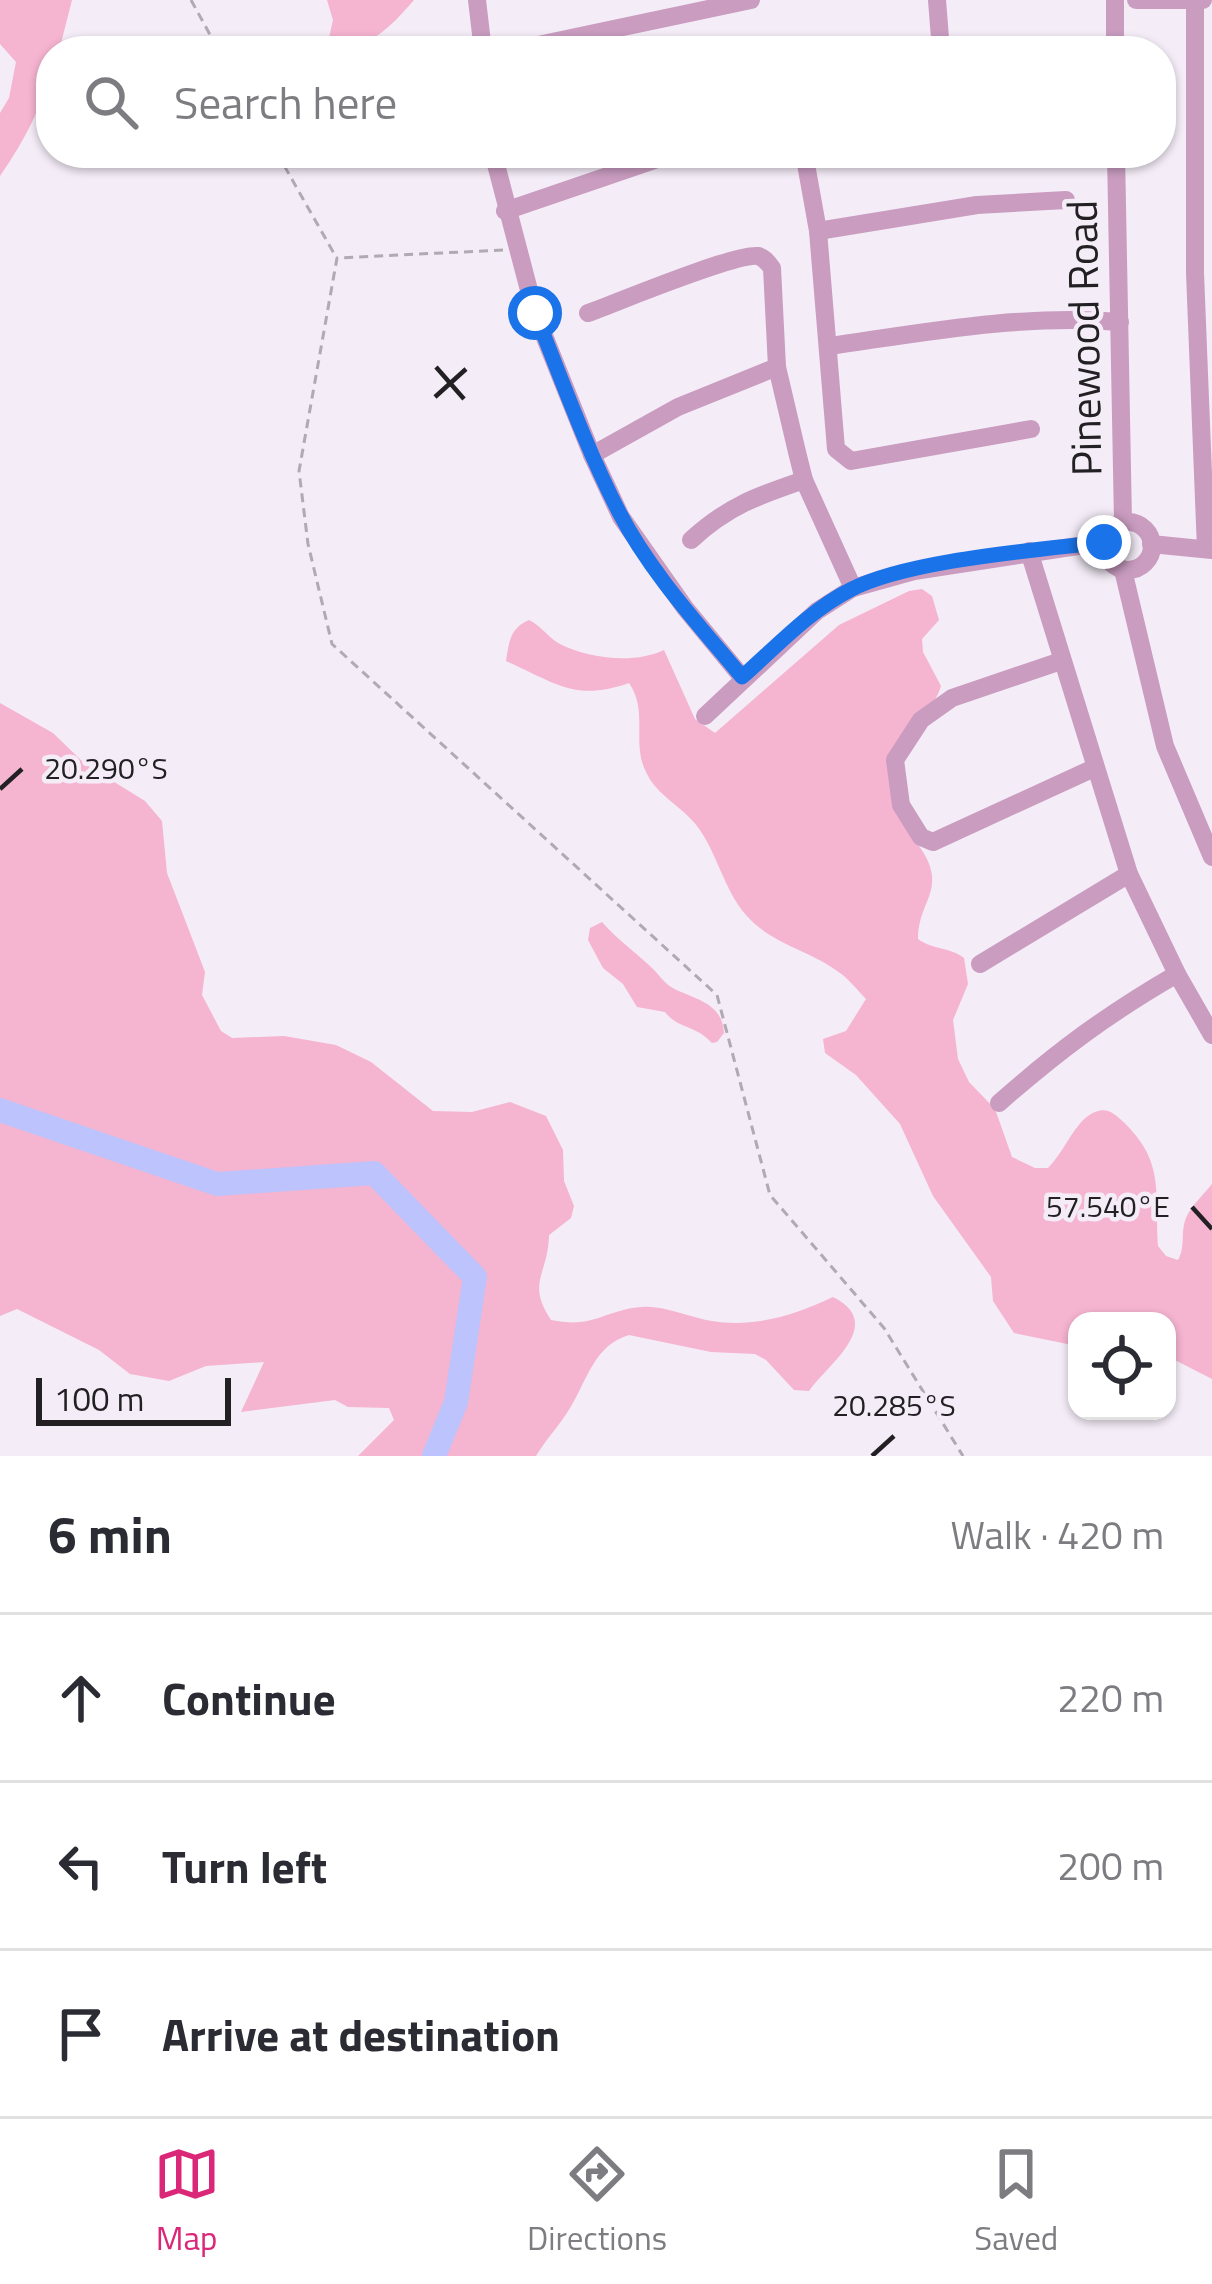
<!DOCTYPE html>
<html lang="en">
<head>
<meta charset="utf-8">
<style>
  :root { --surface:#fff; --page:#f2f2f3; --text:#2b2b33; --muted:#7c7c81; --line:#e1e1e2; --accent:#db2777 }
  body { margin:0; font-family:"Titillium Web",sans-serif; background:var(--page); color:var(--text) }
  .controls { position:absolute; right:36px; bottom:36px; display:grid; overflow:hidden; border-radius:24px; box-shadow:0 3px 9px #0004 }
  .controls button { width:108px; height:108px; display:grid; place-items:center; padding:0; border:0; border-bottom:3px solid var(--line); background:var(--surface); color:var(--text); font:60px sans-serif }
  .scale { position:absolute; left:36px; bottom:30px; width:195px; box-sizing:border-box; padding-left:12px; border:6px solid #232024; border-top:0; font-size:33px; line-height:42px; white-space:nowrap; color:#232024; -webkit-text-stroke:9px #f4ecf7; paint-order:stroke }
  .stop { position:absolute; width:36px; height:36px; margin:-27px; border:9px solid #1a73e8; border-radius:50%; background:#fff }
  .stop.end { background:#1a73e8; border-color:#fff; box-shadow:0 3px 12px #0008 }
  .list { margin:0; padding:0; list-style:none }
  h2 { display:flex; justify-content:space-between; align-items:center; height:156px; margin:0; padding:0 48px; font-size:51px }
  h2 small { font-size:39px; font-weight:400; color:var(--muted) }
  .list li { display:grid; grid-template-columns:78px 1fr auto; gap:36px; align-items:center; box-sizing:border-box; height:168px; padding:0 48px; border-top:3px solid var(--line) }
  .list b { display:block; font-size:45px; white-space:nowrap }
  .list em { font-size:39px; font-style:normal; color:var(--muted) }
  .icon { flex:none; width:66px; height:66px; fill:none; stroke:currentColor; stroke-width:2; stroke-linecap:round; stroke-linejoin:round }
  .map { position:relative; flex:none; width:1212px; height:1456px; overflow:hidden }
  .search { position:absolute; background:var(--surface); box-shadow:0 3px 9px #0004; left:36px; right:36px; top:36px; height:132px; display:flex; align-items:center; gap:30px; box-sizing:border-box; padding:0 42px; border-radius:48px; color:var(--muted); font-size:45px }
  .sheet { height:660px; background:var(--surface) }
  nav { display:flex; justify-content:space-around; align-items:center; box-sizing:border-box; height:168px; border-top:3px solid var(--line); background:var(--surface); font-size:33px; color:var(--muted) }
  nav a { display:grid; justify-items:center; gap:6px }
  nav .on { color:var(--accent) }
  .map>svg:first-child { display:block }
  .green { fill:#f5b4d0 }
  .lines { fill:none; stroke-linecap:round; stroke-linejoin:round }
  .river { stroke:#bcc3fd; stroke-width:24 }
  .path { stroke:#b0aab2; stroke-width:3; stroke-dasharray:9 6; stroke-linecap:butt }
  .minor { stroke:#c99cc0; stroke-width:18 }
  .route { stroke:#1a73e8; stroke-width:15 }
  .ticks { fill:none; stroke:#232024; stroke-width:4.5 }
  .labels { text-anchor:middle; stroke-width:9; stroke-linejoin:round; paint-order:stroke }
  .street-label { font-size:42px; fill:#232024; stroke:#f4ecf7 }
  .ticks-label { font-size:30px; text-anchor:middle; fill:#232024; stroke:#f4ecf7; stroke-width:9; stroke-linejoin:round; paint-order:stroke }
</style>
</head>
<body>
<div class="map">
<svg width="1212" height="1456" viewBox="0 0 1212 1456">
  <rect width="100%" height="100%" fill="#f4ecf7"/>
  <g class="green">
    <path d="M 0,0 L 72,0 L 59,51 L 51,51 C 51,95 24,141 0,176 L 0,113 L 9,98 L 16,62 L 0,44 Z"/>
    <path d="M 327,0 L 414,0 C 388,30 367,51 326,51 L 333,20 Z"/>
    <path d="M 922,589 L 932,596 L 939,620 L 922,639 L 923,652 L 941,686 C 933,712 911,725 906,741 C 902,758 896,790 899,808 C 902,832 930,850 932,876 C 934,898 918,910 918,939 C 933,950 950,947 964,958 L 968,984 L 953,1020 L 958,1059 L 969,1082 L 995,1109 L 1012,1157 L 1035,1168 L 1048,1168 C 1066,1150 1075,1120 1095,1112 C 1105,1108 1111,1111 1119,1118 C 1165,1159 1155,1189 1158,1246 L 1166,1256 L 1178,1260 C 1186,1246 1180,1233 1186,1218 C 1191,1206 1203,1195 1212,1184 L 1212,1379 L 1167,1356 L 1167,1321 L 1077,1321 L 1077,1346 L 1014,1333 L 993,1301 L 991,1277 L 933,1196 L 900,1124 L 856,1075 L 825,1053 L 823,1039 L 846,1031 L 866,999 C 858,991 850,980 840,973 C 811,950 772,945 746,915 C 724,890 717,852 697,826 C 682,806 657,796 646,772 C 631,743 649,712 629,683 C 575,702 556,683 506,661 C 509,642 510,628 529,620 C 542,626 548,638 560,644 C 590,659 635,664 664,650 L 695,719 L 715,733 L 839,625 L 909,591 Z"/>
    <path d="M 0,703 L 53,733 L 85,764 L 145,801 L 162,821 L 167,873 L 205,972 L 202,995 L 221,1031 L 232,1038 L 284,1036 L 336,1045 L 371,1062 L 433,1111 L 472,1112 L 510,1102 L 546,1116 L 563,1150 L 564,1181 L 574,1206 L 571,1218 L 549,1235 C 548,1276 526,1282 551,1320 C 595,1329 603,1310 642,1307 C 661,1305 687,1316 706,1320 C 751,1329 793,1316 833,1297 C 887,1324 827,1365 809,1391 L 794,1390 L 766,1360 L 755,1354 L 711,1352 L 629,1335 C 594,1345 587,1381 570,1408 C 560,1425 546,1439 536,1456 L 358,1456 L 394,1420 L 389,1408 L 348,1407 L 335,1400 L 241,1412 L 264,1362 L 206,1366 L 169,1381 L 130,1374 L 99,1350 L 17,1309 L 0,1316 Z"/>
    <path d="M 602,922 C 618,940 634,951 651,967 C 658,973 663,982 671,987 C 694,1000 722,1001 724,1033 L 717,1042 L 712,1043 C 696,1025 678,1029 665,1012 L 637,1007 L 623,984 L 603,968 L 588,940 L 590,928 Z"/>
  </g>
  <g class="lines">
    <path class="river" d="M 0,1110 L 217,1184 L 374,1173 L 475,1277 L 456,1402 L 434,1456"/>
    <g class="path">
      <path d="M 191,0 L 219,51"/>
      <path d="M 277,153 L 336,257"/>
      <path d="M 503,250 L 337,258 L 299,471 L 308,544 L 332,644 L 717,995 L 770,1195 L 884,1328 L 963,1456"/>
    </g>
    <g class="minor">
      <path d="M 477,0 L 483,51"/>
      <path d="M 937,0 L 941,51"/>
      <path d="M 1136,0 L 1203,0"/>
      <path d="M 1195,0 L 1195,273 L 1206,549"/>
      <path d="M 538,45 L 751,0"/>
      <path d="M 1115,51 L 1115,0"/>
      <path d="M 493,153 L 535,313 L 592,455 L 621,517 L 685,608 L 742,677"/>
      <path d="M 804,153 L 818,231 L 836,449 L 851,461 L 1031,429"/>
      <path d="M 1116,153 L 1123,522"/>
      <path d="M 505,211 L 675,153"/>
      <path d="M 818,231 L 977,205 L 1066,200"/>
      <path d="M 588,313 C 616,303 735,253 758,256 C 765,258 768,263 772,268 L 777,367 L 797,452 L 804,480 L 853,588"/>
      <path d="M 830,346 C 927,332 1022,314 1120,322"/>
      <path d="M 592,455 L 678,407 L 777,367"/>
      <circle cx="1128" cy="546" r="24"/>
      <path d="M 691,540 C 728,506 757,496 804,480"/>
      <path d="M 1151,544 L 1212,550"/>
      <path d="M 1029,551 L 1129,874 L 1177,974 L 1212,1035"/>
      <path d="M 1123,570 L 1165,746 L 1212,857"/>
      <path d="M 1061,661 L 952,698 L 921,720 L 895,760 L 901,805 L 921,837 L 933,842 L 1094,768"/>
      <path d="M 705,716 L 817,611 L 853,588 L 914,571 L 1104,542"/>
      <path d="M 980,964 L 1129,874"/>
      <path d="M 999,1103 C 1059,1050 1108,1014 1177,974"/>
    </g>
  </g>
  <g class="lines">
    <path class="route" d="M 535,313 C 562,380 586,448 619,512 C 650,572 699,625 742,677 C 776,647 809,611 850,590 C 906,560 1038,550 1104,542"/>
  </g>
  <path class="ticks" d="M 436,367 L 464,399M 435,397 L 466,369M 0,789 L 22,769M 1192,1207 L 1212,1229M 872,1456 L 894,1436"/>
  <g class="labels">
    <g class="street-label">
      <text transform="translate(1084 338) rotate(-91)" y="15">Pinewood Road</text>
    </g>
  </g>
  <g class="ticks-label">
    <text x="106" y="779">20.290°S</text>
    <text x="1108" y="1217">57.540°E</text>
    <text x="894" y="1416">20.285°S</text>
  </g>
</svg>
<div class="controls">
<button><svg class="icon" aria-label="locate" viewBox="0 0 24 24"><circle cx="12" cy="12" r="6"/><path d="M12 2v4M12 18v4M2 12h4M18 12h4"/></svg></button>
</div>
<div class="scale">100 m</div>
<div class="stop" style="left:535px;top:313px"></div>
<div class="stop end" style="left:1104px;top:542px"></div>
<div class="search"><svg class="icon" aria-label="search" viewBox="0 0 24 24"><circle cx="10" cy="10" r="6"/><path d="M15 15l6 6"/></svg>Search here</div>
</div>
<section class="sheet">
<h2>6 min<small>Walk · 420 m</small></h2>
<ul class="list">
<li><svg class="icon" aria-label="ahead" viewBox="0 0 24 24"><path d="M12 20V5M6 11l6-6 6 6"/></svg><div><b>Continue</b></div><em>220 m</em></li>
<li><svg class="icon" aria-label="left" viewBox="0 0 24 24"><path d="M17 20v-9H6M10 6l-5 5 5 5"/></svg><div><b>Turn left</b></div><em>200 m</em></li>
<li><svg class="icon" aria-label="arrive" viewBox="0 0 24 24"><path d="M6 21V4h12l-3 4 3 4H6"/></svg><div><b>Arrive at destination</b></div></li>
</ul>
</section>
<nav>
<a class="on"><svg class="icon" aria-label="map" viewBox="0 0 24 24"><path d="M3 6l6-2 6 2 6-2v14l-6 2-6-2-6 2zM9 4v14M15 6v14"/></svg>Map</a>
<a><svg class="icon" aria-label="directions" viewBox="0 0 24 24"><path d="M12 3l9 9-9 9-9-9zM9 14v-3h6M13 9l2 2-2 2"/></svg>Directions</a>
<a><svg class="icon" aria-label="saved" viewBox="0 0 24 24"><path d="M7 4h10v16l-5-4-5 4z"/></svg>Saved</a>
</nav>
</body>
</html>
